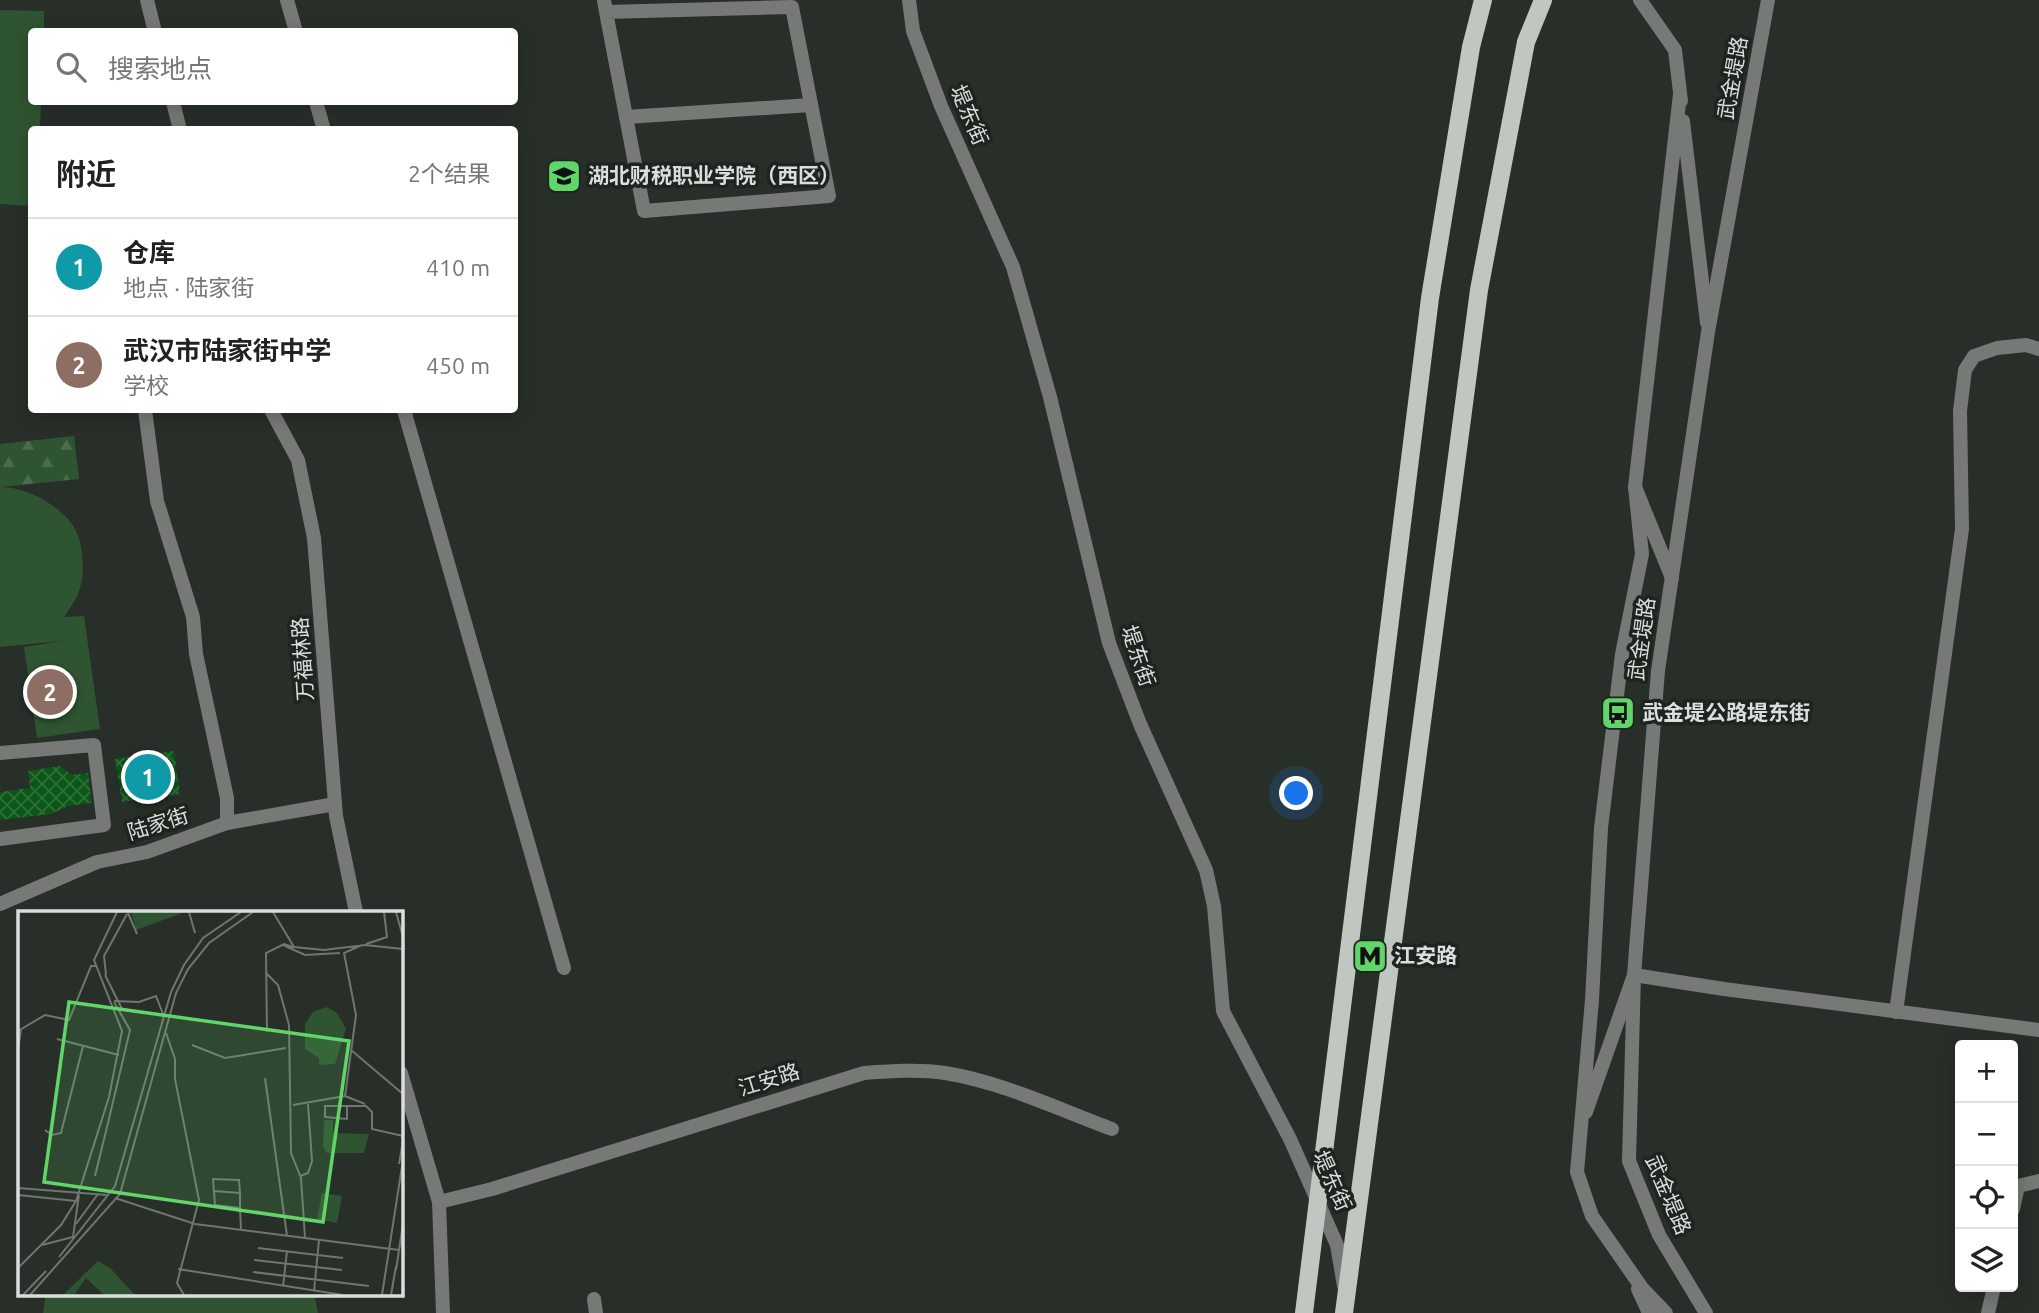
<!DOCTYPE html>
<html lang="zh">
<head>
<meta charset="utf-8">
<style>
  :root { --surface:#fff; --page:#f6f6f6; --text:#222; --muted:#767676; --line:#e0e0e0; --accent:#3e7242 }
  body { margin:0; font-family:Ubuntu,"Noto Sans SC",sans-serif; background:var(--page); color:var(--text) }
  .controls { position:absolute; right:21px; bottom:21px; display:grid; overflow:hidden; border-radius:7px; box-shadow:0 4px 18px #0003 }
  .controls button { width:63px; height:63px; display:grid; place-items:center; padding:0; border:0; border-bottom:2px solid var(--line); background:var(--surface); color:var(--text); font:35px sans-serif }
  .you { position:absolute; left:1297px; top:794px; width:24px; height:24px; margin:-18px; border:5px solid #fff; border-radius:50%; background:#1a73e8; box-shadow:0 0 0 10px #1a73e833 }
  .badge { display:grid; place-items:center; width:46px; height:46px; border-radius:50%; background:var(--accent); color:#fff; font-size:23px; font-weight:700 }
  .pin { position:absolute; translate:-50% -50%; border:4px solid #fff; box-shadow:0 2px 7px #0006 }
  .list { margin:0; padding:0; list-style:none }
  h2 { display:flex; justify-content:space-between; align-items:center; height:91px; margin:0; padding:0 28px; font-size:30px }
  h2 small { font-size:23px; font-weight:400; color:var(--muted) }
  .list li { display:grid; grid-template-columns:46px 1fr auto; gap:21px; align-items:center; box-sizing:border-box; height:98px; padding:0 28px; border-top:2px solid var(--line) }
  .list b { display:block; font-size:26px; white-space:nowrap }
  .list p { margin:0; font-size:23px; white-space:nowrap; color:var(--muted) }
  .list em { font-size:23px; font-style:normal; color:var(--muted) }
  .icon { flex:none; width:38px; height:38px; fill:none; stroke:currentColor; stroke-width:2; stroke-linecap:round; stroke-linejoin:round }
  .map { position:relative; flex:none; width:2039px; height:1313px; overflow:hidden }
  .search { position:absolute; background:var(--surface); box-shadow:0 4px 18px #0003; left:28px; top:28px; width:490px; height:77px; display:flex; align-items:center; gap:18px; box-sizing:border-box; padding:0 24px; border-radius:7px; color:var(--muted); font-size:26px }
  .panel { position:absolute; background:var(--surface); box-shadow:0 4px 18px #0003; left:28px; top:126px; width:490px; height:287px; border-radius:7px }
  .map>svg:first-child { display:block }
  .grass { fill:#2f5431 }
  .forest { fill:url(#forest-firs) }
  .building { fill:url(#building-cross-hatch) }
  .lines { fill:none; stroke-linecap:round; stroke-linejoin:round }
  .minor { stroke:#767976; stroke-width:14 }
  .tertiary { stroke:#767976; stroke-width:14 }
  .primary { stroke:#c0c6c0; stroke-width:18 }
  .labels { text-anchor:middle; stroke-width:7; stroke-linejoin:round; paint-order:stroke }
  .street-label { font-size:21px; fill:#dbdfdb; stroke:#1e241e }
  .poi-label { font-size:21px; font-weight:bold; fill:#dbdfdb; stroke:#1e241e; text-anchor:start }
  .inset-road { fill:none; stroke:#707570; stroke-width:2 }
  .view { fill:#61d46a; fill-opacity:0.15; stroke:#61d46a; stroke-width:3.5 }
  .inset-edge { fill:none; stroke:#dbdfdb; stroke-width:3.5 }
</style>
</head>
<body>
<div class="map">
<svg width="2039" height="1313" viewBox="0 0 2039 1313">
  <defs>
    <pattern id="forest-firs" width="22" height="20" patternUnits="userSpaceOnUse" patternTransform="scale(1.75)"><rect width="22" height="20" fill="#2f5431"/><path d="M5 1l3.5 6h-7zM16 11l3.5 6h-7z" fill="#4d6c4e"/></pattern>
    <pattern id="building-cross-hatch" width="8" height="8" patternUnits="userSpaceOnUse" patternTransform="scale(1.75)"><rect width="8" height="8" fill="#0b5718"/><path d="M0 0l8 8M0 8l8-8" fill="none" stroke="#2e6f39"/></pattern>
  </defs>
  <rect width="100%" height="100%" fill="#282e28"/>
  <g class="grass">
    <path d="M 0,10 L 44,11 L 44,31 L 32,32 L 32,102 L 41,102 L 40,129 L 32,130 L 31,206 L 0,204 Z"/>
    <path d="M 0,487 C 27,486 66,508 77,533 C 83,547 85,574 80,588 C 77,599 70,608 64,617 L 84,616 L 100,729 L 37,738 L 24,647 L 62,641 L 0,647 Z"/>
    <path d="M 46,1294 L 314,1294 L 318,1313 L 43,1313 Z"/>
  </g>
  <path class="forest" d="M 74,436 L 79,479 L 0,487 L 0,444 Z"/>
  <g class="building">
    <path d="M 174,751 L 180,794 L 122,802 L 115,759 Z"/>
    <path d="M 60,766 L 72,775 L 88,773 L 92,803 L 68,806 L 51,814 L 0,820 L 0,792 L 30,788 L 28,771 Z"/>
  </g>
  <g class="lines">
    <g class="minor">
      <path d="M 147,0 L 155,32"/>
      <path d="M 287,0 L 296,32"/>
      <path d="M 604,0 L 606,12 L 644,211 L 829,196 L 792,7 L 606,12"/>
      <path d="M 909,0 L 913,31 L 941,106 L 1013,267 L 1050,397 L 1109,643 L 1140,724 L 1206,870 L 1214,906 L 1223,1011 L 1290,1139 L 1337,1245 L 1344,1286"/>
      <path d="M 1640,0 L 1675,50 L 1681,101"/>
      <path d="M 173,102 L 180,130"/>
      <path d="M 316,102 L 324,130"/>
      <path d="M 626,117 L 811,105"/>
      <path d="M 1683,121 L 1707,323"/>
      <path d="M 145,410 L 157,501 L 193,617 L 196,654 L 227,798 L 227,823"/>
      <path d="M 271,410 L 298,460 L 314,538 L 336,816 L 356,912"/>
      <path d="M 404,410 L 564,968"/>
      <path d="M 1635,487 L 1642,554 L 1622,654 L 1601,828 L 1592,1000 L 1577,1172 L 1592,1216 L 1642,1288 L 1666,1313"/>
      <path d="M 1672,578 L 1635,487 L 1680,94"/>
      <path d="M 0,753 L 94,745 L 104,825 L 0,839"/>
      <path d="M 0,904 L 97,862 L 147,852 L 227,823 L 335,804"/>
      <path d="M 1896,1012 L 1962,529 L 1960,411 L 1965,370 L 1974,356 L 1997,348 L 2026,345 L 2039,349"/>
      <path d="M 401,1073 L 439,1202 L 443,1313"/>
      <path d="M 1586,1112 L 1634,975 L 1724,989 L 2039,1030"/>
      <path d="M 439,1202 L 492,1189 L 864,1073 C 891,1071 919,1069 945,1073 C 1002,1082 1058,1109 1112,1129"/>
      <path d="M 2013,1209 L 2018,1186 L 2039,1181"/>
      <path d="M 1638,1289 L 1649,1313"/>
      <path d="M 1988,1313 L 1994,1287"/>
    </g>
    <g class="tertiary">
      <path d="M 594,1299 L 596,1313"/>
      <path d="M 1706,1313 L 1659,1235 L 1629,1161 L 1634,975 L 1658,671 L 1708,332 L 1768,0"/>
    </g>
    <g class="primary">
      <path d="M 1304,1313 L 1430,298 L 1471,47 L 1483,0"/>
      <path d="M 1344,1313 L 1479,290 L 1526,42 L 1543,0"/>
    </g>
  </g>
  <defs>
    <g id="university-square" transform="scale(1.75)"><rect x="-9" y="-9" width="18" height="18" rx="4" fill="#61d46a" stroke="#1e241e"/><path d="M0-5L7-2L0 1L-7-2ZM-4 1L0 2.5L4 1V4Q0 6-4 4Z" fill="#111"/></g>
    <g id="bus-square" transform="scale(1.75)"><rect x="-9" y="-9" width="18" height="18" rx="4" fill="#61d46a" stroke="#1e241e"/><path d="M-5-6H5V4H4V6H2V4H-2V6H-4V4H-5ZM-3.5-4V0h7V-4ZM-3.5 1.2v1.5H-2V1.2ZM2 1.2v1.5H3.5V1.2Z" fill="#111"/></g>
    <g id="metro-square" transform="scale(1.75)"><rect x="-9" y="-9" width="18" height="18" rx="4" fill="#61d46a" stroke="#1e241e"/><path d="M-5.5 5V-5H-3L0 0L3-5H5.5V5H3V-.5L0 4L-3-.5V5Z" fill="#111"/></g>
  </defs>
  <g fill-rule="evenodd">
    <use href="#university-square" x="564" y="176"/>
    <use href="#bus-square" x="1618" y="713"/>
    <use href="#metro-square" x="1370" y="956"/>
  </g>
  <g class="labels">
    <g class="street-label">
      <text transform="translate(1733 78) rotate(-80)" y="7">武金堤路</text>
      <text transform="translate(969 115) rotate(67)" y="7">堤东街</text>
      <text transform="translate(1642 639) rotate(-82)" y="7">武金堤路</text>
      <text transform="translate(1138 656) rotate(71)" y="7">堤东街</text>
      <text transform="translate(303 659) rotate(-94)" y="7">万福林路</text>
      <text transform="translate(158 824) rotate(-17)" y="7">陆家街</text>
      <text transform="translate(769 1080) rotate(-17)" y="7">江安路</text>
      <text transform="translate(1332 1181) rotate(66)" y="7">堤东街</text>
      <text transform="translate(1668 1195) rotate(67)" y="7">武金堤路</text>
    </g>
    <g class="poi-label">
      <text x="588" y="183">湖北财税职业学院（西区）</text>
      <text x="1642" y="720">武金堤公路堤东街</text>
      <text x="1394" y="963">江安路</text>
    </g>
  </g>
  <g transform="translate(18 911)">
    <rect width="385" height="385" fill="#282e28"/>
    <path d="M 309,96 L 319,102 L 328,118 L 317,153 L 301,154 L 301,147 L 287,138 L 287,113 L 295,101 ZM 306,209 L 315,209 L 315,222 L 351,223 L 346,242 L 309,242 L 305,236 ZM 304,282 L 324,285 L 319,312 L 299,308 Z" fill="#2f5431"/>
    <path d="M 113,1 L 167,1 L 118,19 ZM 80,350 L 92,357 L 117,384 L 86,384 L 68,367 L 56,384 L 45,384 Z" fill="#2f5431"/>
    <path class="inset-road" d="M 171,1 L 177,22M 255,1 L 276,36 L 306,39 L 347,34 L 385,38M 378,1 L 385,26M 110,2 L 119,23M 348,33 L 369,26 L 366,1M 265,34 L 287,44 L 322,42M 344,34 L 326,42 L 338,104 L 327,185 L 347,193M 248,62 L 260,74 L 271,114 L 273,242 L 283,267 L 287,327M 87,64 L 105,100M 88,64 L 86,45 L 109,3M 96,90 L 121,91 L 138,85 L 145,103M 0,120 L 27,104 L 51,109 L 73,55 L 78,55M 249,121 L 248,42 L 266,33 L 275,36M 148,122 L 157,148 L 157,168 L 181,289 L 159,372 L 166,384M 39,128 L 101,144M 174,134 L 207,147 L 268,137M 333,139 L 385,183M 0,140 L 3,118M 247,167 L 269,325M 275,194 L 327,185M 329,196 L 329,208 L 307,206 L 307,195 L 348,195 L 354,201 L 354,218 L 385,225M 90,212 L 112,119 L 96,91M 27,219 L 34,224 L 43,222 L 65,135M 381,253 L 385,230M 77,265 L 90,212M 282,265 L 290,262 L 294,250 L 290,193M 0,277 L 89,284M 196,280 L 222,282M 0,284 L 58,290M 97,287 L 177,313 L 381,339M 222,297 L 197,294 L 195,268 L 221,269 L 222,282 L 222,297 L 223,319M 58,313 L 80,283M 24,334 L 55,326 L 61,284M 240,337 L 325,347M 41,346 L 97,275 L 153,81 L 166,54 L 185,27 L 223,1M 236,349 L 324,359M 0,357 L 43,314 L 58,290 L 91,186 L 104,120 L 76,49 L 99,1M 160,358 L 325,384M 378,359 L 385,313M 235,361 L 351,375M 265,376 L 269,340M 296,380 L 301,329M 5,384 L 28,360M 12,384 L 102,283 L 158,82 L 170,58 L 191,32 L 235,1M 364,384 L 385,249M 373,384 L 378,355"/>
    <path class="view" d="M 51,91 L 331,130 L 305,311 L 26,271 Z"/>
    <rect width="385" height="385" class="inset-edge"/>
  </g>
</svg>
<div class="controls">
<button>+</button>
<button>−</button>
<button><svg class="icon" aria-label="locate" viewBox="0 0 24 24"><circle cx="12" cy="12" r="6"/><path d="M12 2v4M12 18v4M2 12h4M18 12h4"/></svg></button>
<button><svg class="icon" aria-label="layers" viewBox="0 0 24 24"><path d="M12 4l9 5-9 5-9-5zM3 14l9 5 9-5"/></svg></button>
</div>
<div class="you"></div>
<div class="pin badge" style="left:148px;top:777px;background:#0f9aa8">1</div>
<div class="pin badge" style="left:50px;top:692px;background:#8d6e63">2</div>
<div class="search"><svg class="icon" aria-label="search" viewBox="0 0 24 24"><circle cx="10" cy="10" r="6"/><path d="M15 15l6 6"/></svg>搜索地点</div>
<section class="panel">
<h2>附近<small>2个结果</small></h2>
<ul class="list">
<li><span class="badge" style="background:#0f9aa8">1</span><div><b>仓库</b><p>地点 · 陆家街</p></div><em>410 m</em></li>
<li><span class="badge" style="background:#8d6e63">2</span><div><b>武汉市陆家街中学</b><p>学校</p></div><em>450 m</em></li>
</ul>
</section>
</div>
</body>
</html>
